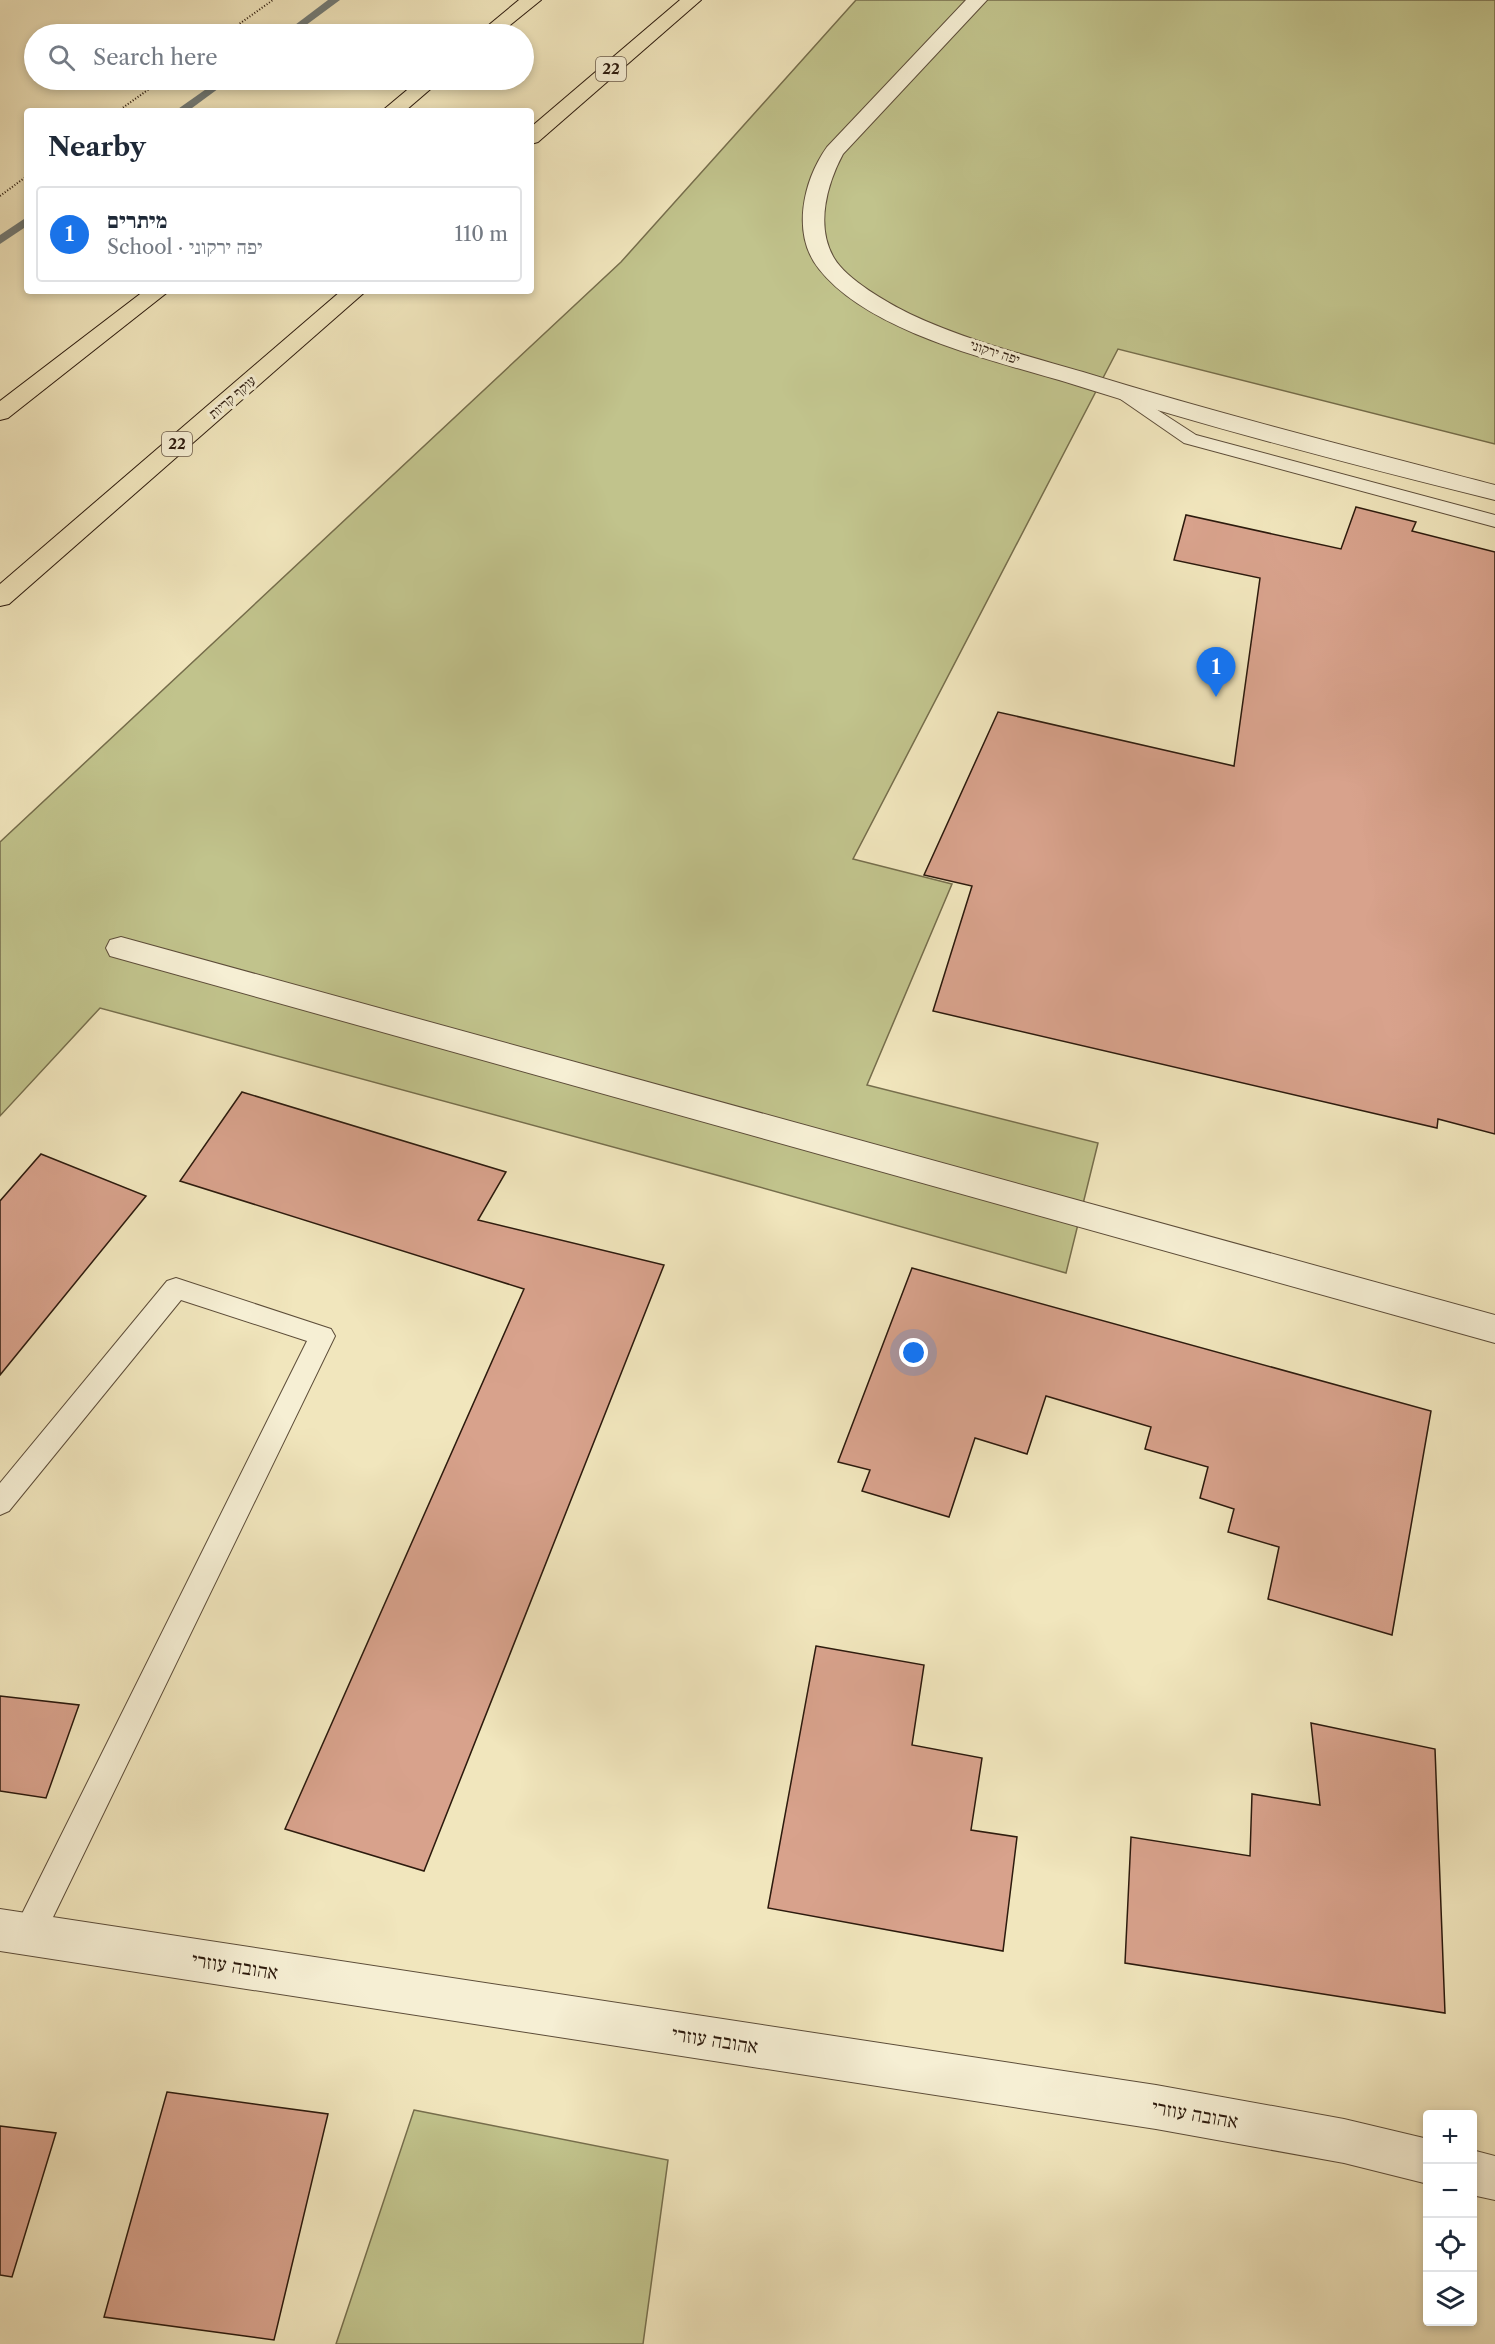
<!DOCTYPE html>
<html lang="en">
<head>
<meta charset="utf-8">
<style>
  :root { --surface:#fff; --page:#f6f6f7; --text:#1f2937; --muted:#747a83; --line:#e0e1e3; --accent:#1a73e8 }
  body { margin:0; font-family:"Libre Caslon Text","Frank Ruhl Libre",serif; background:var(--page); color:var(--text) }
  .controls { position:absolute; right:18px; bottom:18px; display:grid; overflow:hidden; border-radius:6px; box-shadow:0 3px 9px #0003 }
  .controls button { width:54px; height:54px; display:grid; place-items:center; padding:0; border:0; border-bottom:2px solid var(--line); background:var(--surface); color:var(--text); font:30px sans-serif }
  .you { position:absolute; left:914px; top:1353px; width:21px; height:21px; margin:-15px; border:4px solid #fff; border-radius:50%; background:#1a73e8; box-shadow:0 0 0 9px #1a73e833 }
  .badge { display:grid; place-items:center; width:39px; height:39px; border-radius:50%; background:var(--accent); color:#fff; font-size:20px; font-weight:700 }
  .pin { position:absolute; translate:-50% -50px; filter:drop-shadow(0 2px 3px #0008) }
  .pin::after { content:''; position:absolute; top:32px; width:21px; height:18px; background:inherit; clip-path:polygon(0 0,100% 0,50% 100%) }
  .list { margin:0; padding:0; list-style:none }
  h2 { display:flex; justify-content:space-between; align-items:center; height:78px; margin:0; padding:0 24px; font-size:26px }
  h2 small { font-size:20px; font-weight:400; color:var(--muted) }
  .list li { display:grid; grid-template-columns:39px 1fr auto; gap:18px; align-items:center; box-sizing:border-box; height:96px; margin:0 12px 12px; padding:0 12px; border:2px solid var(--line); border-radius:6px }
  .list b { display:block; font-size:22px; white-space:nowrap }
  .list p { margin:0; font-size:20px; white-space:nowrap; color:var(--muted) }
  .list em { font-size:20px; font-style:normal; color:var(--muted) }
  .icon { flex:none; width:33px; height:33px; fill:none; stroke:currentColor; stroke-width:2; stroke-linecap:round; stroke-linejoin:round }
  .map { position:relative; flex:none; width:1495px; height:2344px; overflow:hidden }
  .search { position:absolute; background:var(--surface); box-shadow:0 3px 9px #0003; left:24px; top:24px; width:510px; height:66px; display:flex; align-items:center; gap:15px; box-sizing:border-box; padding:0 21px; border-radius:33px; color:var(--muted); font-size:22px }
  .panel { position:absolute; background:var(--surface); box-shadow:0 3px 9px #0003; left:24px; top:108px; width:510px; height:186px; border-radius:6px }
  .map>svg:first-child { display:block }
  .green { fill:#c1c38c; stroke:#766e4c; stroke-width:1.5 }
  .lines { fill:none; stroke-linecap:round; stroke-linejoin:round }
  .stream { fill:#727b77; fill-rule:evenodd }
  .building { fill:#d8a28c; stroke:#2c1a0d; stroke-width:1.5 }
  .lane-casing { stroke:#5d4d39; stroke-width:2 }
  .street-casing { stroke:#5d4d39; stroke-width:2 }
  .highway-casing { stroke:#2c1a0d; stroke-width:2 }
  .path { stroke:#2c1a0d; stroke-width:2; stroke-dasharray:1 2; stroke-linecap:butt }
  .lane { fill:#f6efd4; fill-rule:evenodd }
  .street { fill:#f6efd4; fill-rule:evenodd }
  .highway { fill:#f1e6bd; fill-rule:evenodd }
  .labels { text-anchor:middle; stroke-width:6; stroke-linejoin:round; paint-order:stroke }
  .far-street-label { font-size:14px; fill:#2c1a0d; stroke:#f6efd4 }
  .shield { fill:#f6efd4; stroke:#695a49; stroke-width:1.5 }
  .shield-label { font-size:15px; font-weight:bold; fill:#2c1a0d }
  .near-street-label { font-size:20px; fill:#2c1a0d; stroke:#f6efd4 }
</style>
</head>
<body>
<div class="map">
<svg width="1495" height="2344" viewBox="0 0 1495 2344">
  <rect width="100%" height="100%" fill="#f1e6bd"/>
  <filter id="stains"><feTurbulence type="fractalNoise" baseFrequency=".00333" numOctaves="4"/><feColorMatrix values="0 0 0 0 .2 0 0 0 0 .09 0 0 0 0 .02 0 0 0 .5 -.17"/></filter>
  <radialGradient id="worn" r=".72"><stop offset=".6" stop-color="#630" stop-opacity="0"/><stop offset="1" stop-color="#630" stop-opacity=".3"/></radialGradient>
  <g class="green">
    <path d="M 856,0 L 1495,0 L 1495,444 L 1118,349 L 853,859 L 952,884 L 867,1085 L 1098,1143 L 1066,1273 L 720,1176 L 100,1008 L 0,1116 L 0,842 L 621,262 Z"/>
    <path d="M 414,2110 L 668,2160 L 643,2344 L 336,2344 Z"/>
  </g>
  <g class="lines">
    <g class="stream">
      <path d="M 328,0 L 340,0 L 294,34 L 283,34 Z"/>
      <path d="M 219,80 L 230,80 L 188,111 L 175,111 Z"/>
      <path d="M 27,217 L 27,226 L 0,244 L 0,235 Z"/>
    </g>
  </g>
  <g class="building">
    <path d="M 1356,507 L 1416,522 L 1412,531 L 1495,552 L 1495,1134 L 1438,1119 L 1437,1128 L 933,1011 L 972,886 L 924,875 L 998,712 L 1234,766 L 1260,578 L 1174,560 L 1186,515 L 1341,549 Z"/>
    <path d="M 242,1092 L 506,1172 L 478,1220 L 664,1265 L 424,1871 L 285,1829 L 524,1289 L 180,1181 Z"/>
    <path d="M 41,1154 L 146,1196 L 0,1375 L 0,1201 Z"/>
    <path d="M 912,1268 L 1431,1411 L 1392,1635 L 1268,1599 L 1279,1547 L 1228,1532 L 1234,1509 L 1200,1498 L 1208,1467 L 1145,1449 L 1151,1427 L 1046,1396 L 1027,1454 L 975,1438 L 949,1517 L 862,1491 L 870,1470 L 838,1462 Z"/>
    <path d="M 816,1646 L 924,1665 L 912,1745 L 982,1758 L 971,1830 L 1017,1837 L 1003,1951 L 768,1908 Z"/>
    <path d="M 0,1696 L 79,1705 L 46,1798 L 0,1791 Z"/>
    <path d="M 1311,1723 L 1435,1749 L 1445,2013 L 1125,1963 L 1131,1837 L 1250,1856 L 1252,1794 L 1320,1805 Z"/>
    <path d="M 167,2092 L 328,2114 L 274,2340 L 104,2317 Z"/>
    <path d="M 0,2126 L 56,2133 L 12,2277 L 0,2275 Z"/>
  </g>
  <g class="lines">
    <g class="lane-casing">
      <g id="lane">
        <path d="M 1122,387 L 1196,435 L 1495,515 L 1495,527 L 1184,443 L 1116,396 L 1113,392 Z"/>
        <path d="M 176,1278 L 331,1329 L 335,1336 L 39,1946 L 28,1950 L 17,1946 L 13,1935 L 17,1924 L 307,1341 L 181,1300 L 9,1511 L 0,1515 L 0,1483 L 167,1281 Z"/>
      </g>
    </g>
    <g class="street-casing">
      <g id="street">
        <path d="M 966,0 L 987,0 L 843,154 C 827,184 815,226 834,258 C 847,280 888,303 910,314 C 965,340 1025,355 1083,372 C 1219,414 1357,449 1495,485 L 1495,500 C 1353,465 1211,428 1072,384 C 996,361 869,333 819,269 C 791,234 803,181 827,147 Z"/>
        <path d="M 121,937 L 1495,1315 L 1495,1343 L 110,956 L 106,948 L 110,940 Z"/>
        <path d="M 0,1909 L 1156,2085 L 1344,2119 L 1428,2139 L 1428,2184 L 1344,2163 L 1156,2129 L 0,1951 Z"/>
        <path d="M 1472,2150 L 1495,2156 L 1495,2200 L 1472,2195 Z"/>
      </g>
    </g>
    <g class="highway-casing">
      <g id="highway">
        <path d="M 519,0 L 541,0 L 499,34 L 478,34 Z"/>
        <path d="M 680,0 L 701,0 L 538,142 L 531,144 L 531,127 Z"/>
        <path d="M 419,80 L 441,80 L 405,111 L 382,111 Z"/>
        <path d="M 144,291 L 169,291 L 8,418 L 0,420 L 0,401 Z"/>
        <path d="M 341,291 L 366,291 L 9,604 L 0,606 L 0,584 Z"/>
      </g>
    </g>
    <g class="path">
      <path d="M 225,34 L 273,0"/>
      <path d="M 118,111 L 162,80"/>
      <path d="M 0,196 L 27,176"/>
    </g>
    <use href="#lane" class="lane"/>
    <use href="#street" class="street"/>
    <use href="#highway" class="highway"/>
  </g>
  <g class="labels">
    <g class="far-street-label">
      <text transform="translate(995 352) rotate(18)" y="5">יפה ירקוני</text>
      <text transform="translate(232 397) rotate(-41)" y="5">עוקף קריות</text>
    </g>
    <g class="shield">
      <rect x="596" y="57" width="30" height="24" rx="4.5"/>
      <rect x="162" y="432" width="30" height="24" rx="4.5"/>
    </g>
    <g class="shield-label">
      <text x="611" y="74">22</text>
      <text x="177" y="449">22</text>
    </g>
    <g class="near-street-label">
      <text transform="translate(235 1966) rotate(9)" y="7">אהובה עוזרי</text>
      <text transform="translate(715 2040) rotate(9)" y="7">אהובה עוזרי</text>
      <text transform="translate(1195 2114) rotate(10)" y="7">אהובה עוזרי</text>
    </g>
  </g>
  <rect width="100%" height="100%" filter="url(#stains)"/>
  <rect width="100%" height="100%" fill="url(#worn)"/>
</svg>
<div class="controls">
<button>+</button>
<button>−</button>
<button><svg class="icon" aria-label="locate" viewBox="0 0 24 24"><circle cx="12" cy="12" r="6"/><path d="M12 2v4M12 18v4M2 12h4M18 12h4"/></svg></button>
<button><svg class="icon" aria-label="layers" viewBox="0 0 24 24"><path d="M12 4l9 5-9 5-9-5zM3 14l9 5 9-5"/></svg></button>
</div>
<div class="you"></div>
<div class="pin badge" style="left:1216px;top:697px">1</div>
<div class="search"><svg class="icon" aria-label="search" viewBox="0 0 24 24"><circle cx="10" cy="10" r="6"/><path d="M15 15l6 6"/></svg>Search here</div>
<section class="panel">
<h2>Nearby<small></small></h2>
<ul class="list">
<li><span class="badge">1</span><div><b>מיתרים</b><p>School · יפה ירקוני</p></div><em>110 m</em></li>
</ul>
</section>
</div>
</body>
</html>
